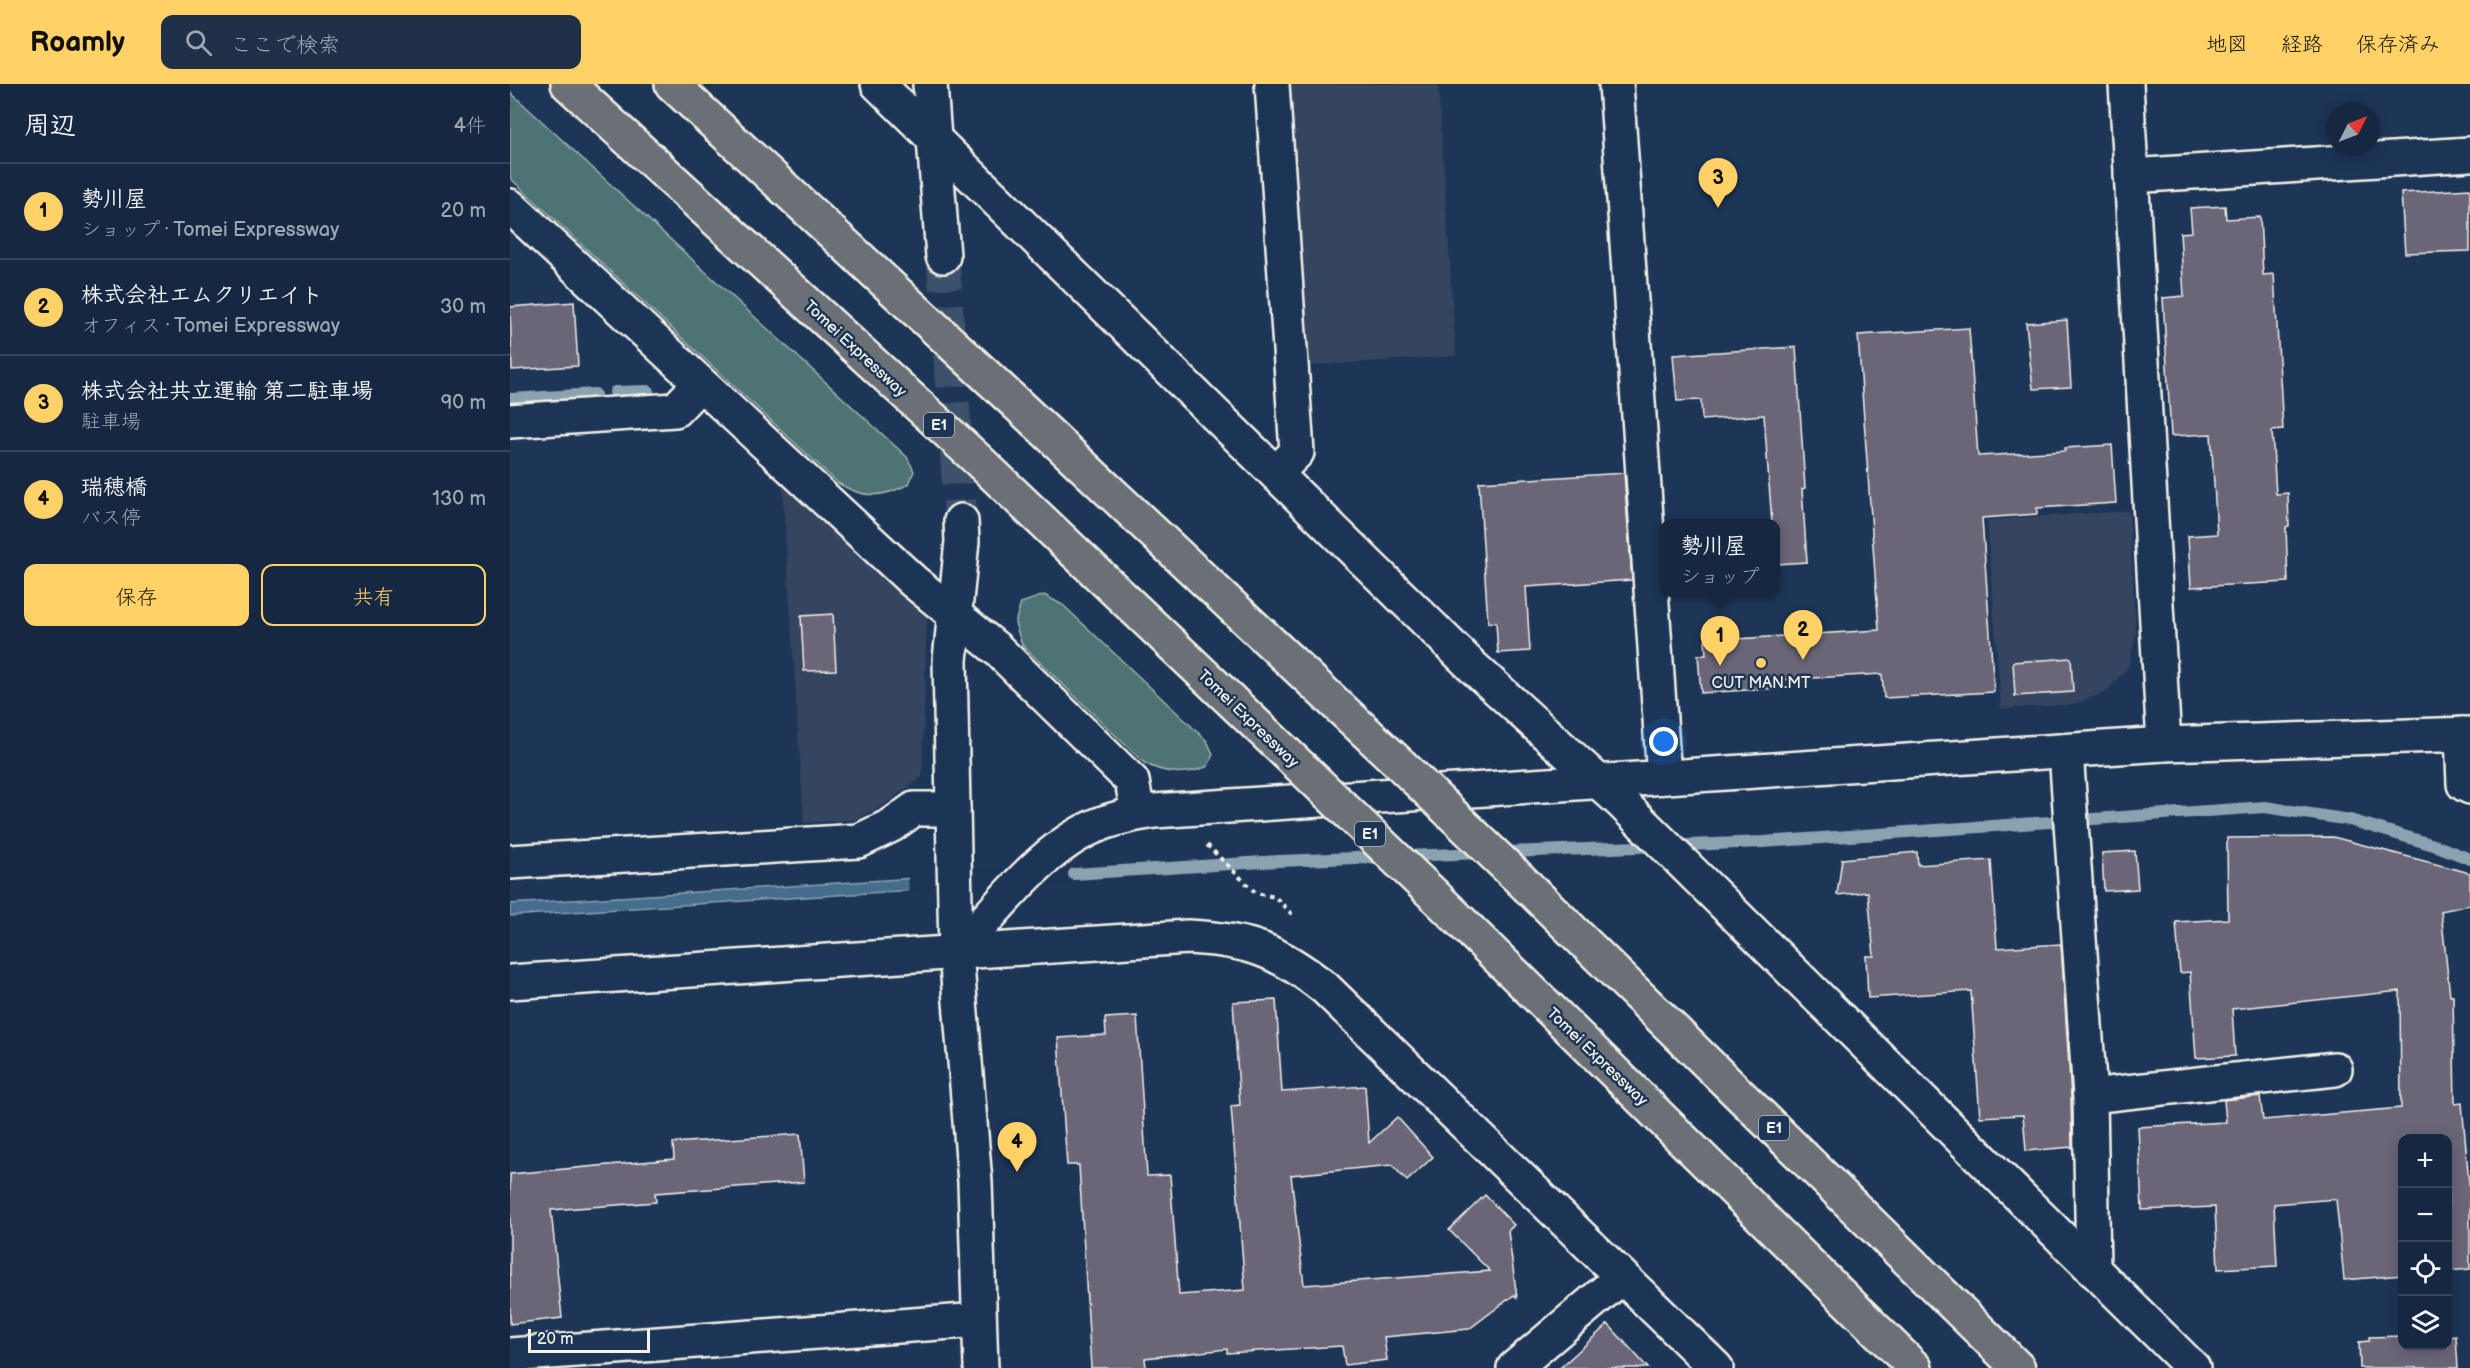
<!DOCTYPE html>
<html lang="ja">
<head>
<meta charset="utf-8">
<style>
  :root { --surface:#162841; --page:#1f3048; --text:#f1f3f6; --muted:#9ea6b1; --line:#35445a; --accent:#ffd166 }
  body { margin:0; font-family:"Balsamiq Sans","Klee One",sans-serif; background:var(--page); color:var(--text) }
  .controls { position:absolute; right:18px; bottom:18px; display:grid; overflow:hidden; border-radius:12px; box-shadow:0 3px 15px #0003 }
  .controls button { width:54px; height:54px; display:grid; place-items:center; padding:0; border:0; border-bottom:2px solid var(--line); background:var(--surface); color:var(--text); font:30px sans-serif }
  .compass { position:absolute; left:1816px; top:18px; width:54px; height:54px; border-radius:50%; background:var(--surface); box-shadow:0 3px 15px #0003; rotate:48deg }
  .scale { position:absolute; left:18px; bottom:15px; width:122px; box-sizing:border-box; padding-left:6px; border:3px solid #f4f1e8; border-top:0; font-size:16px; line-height:21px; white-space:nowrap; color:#f4f1e8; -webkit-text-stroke:4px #1d3557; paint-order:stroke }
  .you { position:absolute; left:1154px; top:658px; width:21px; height:21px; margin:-15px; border:4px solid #fff; border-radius:50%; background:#1a73e8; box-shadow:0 0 0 9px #1a73e833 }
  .badge { display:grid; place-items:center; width:39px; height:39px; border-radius:50%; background:var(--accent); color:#111; font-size:20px; font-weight:700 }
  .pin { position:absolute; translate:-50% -50px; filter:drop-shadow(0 2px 3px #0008) }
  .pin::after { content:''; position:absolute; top:32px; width:21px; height:18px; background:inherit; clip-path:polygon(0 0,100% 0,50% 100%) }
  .popup { position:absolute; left:1150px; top:435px; width:120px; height:78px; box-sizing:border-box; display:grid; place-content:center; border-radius:12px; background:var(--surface); filter:drop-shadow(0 2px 4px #0005); font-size:20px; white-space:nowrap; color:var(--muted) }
  .popup b { font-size:22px; color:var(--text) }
  .popup::after { content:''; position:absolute; left:50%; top:100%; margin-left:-12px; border:12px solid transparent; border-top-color:var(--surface) }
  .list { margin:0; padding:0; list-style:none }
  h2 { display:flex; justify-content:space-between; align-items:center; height:78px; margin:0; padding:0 24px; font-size:26px }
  h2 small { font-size:20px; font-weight:400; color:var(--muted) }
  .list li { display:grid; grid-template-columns:39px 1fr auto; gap:18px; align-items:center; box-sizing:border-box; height:96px; padding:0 24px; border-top:2px solid var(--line) }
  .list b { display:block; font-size:22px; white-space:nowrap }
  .list p { margin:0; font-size:20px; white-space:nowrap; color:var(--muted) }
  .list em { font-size:20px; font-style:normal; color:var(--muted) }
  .actions { display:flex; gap:12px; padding:18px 24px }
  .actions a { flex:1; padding:14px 0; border:2px solid var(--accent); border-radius:12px; text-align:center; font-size:21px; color:var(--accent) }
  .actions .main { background:var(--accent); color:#111 }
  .icon { flex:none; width:33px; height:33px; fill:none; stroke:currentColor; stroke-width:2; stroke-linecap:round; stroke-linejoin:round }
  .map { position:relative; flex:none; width:1960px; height:1284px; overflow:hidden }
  header { display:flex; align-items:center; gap:36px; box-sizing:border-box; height:84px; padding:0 30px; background:var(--accent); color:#111 }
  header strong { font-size:28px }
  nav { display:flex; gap:33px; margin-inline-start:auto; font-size:21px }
  .search { width:420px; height:54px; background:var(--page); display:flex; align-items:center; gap:15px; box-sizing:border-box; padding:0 21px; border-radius:12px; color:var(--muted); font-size:22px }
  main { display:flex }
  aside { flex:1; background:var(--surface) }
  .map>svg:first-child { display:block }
  .built { fill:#344461 }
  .green { fill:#4e7375; stroke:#a1b2ae; stroke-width:1.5 }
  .water { fill:#456d8d; stroke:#8ba2b1; stroke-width:1.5 }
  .pier { fill:#1d3557 }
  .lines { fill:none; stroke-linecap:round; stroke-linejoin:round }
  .stream { stroke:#8ba2b1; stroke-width:12 }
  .building { fill:#6b6678; stroke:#f4f1e8; stroke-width:1.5 }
  .secondary-tunnel { stroke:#3d516d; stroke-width:33; stroke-dasharray:33 16; stroke-linecap:butt }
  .street-casing { stroke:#f4f1e8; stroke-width:38 }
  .secondary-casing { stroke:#f4f1e8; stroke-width:38 }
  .highway-casing { stroke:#f4f1e8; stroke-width:38 }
  .path { stroke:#f4f1e8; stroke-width:4; stroke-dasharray:4.5 4.5; stroke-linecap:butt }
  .street { stroke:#1d3557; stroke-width:33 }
  .secondary { stroke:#1d3557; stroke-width:33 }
  .highway { stroke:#6a7074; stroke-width:33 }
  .highway-bridge-casing { stroke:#f4f1e8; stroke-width:38; stroke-linecap:butt }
  .highway-bridge { stroke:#6a7074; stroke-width:33 }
  .poi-dot { fill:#ffd166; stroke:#1d3557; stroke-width:2 }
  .labels { text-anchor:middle; stroke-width:5; stroke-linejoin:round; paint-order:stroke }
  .shield { fill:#1d3557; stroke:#b4b9bc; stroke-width:1.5 }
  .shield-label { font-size:15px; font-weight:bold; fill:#f4f1e8 }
  .street-label { font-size:16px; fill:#f4f1e8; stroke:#1d3557 }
  .poi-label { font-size:16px; fill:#f4f1e8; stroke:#1d3557 }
</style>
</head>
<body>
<header>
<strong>Roamly</strong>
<div class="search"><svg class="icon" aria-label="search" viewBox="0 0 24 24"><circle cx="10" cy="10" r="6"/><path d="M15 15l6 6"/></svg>ここで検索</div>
<nav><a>地図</a><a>経路</a><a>保存済み</a></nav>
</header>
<main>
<aside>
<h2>周辺<small>4件</small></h2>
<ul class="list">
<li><span class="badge">1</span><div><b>勢川屋</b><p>ショップ · Tomei Expressway</p></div><em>20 m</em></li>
<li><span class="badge">2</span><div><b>株式会社エムクリエイト</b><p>オフィス · Tomei Expressway</p></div><em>30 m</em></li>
<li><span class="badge">3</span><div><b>株式会社共立運輸 第二駐車場</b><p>駐車場</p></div><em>90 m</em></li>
<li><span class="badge">4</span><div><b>瑞穂橋</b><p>バス停</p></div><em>130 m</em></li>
</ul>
<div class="actions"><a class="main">保存</a><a>共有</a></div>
</aside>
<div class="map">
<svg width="1960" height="1284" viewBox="0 0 1960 1284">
  <rect width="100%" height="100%" fill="#1d3557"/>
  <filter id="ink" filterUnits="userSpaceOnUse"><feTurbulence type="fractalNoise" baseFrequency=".0167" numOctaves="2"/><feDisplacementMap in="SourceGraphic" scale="12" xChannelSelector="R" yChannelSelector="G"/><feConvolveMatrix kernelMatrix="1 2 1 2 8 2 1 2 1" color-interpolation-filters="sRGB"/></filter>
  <g filter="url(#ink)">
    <g class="built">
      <path d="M 777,0 L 928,0 L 946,272 L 795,282 Z"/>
      <path d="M 272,397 L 417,532 L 412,693 L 371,723 L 344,736 L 294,739 Z"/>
      <path d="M 1619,427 L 1626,551 L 1618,583 L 1596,608 L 1565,620 L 1491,625 L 1477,436 Z"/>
    </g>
    <g class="green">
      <path d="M 0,8 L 397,373 L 404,387 L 399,400 C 372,414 354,415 328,399 L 0,94 Z"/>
      <path d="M 534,511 L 553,521 L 697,657 L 703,670 L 698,682 C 676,692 653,690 633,678 L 512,561 L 505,539 L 511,519 Z"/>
    </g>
    <path class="water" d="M 578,783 L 579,795 L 0,832 L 0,820 Z"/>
    <path class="pier" d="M 578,780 L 581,782 L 582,795 L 579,798 L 399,809 L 398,791 Z"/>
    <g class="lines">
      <g class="stream">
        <path d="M 105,308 L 138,307"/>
        <path d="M 0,315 L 85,310"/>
        <path d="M 564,790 L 769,777 L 1253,758 L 1755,723 L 1840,736 L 1927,762 L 1960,775"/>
      </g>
    </g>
    <g class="building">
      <path d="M 1960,105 L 1960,167 L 1895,169 L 1891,109 Z"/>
      <path d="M 1715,122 L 1716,135 L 1750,133 L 1753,191 L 1764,190 L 1773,346 L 1762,347 L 1766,410 L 1778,409 L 1779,442 L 1776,443 L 1778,498 L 1681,503 L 1678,452 L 1707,450 L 1701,350 L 1661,352 L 1653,214 L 1674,212 L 1670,149 L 1682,148 L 1680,124 Z"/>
      <path d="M 64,218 L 68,282 L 2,286 L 0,223 Z"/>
      <path d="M 1557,236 L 1561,303 L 1523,305 L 1516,239 Z"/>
      <path d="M 1459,244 L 1468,372 L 1555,367 L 1555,364 L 1602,361 L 1606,419 L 1527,424 L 1527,430 L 1472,434 L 1484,608 L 1374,614 L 1372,590 L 1268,596 L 1269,604 L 1191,609 L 1188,571 L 1196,571 L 1195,557 L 1369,546 L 1348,251 Z"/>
      <path d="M 1286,263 L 1295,404 L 1292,405 L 1297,478 L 1266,480 L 1266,440 L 1262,440 L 1254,331 L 1192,336 L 1191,316 L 1167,317 L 1163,271 Z"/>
      <path d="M 1114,389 L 1122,496 L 1016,503 L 1020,567 L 988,569 L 986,538 L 978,539 L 969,398 Z"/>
      <path d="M 323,530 L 326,586 L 294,587 L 291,532 Z"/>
      <path d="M 1561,574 L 1563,608 L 1505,612 L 1503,578 Z"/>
      <path d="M 1823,753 L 1960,789 L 1960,821 L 1931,827 L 1940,912 L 1943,912 L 1945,1020 L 1952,1019 L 1960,1111 L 1960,1185 L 1938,1187 L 1938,1054 L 1893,1054 L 1893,1191 L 1834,1196 L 1826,1115 L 1764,1120 L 1767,1182 L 1708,1185 L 1705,1123 L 1632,1126 L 1628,1043 L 1716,1038 L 1714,1016 L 1750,1012 L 1753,1036 L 1891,1024 L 1890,907 L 1722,925 L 1725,972 L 1686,974 L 1680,888 L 1670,889 L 1666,838 L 1718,835 L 1717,754 Z"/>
      <path d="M 1625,767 L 1628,805 L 1594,807 L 1592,769 Z"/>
      <path d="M 1407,768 L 1408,781 L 1481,776 L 1487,864 L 1551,860 L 1561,1013 L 1562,1063 L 1516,1067 L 1513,1031 L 1470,1033 L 1461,907 L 1358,914 L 1356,872 L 1364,872 L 1358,808 L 1327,811 L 1332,775 Z"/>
      <path d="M 766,916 L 772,1008 L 855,1002 L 859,1059 L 887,1033 L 923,1073 L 897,1097 L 882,1081 L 781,1091 L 794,1201 L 980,1187 L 939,1146 L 975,1111 L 1004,1141 L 998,1147 L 1007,1214 L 1004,1211 L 959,1245 L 874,1253 L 877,1276 L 835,1281 L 832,1262 L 717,1269 L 717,1265 L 635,1274 L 636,1284 L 581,1284 L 569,1081 L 557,1081 L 548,954 L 596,951 L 595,934 L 627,932 L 637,1092 L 660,1091 L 669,1211 L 735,1206 L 721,1022 L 730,1021 L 723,918 Z"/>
      <path d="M 290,1050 L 294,1098 L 145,1109 L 146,1118 L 41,1126 L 52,1234 L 0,1240 L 0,1090 L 164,1075 L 163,1059 Z"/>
      <path d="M 1098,1240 L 1138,1284 L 1050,1284 Z"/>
      <path d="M 1893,1252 L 1893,1262 L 1938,1262 L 1938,1253 L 1946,1252 L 1948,1284 L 1850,1284 L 1849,1258 L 1859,1257 L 1859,1253 Z"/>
    </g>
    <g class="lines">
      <path class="secondary-tunnel" d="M 433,172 L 451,437"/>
      <g class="street-casing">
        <g id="street">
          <path d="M 368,0 L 964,584 L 1111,718 L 1683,1284"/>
          <path d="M 420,0 L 424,55"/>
          <path d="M 762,0 L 787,368 L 766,389"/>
          <path d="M 1106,0 L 1154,693"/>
          <path d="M 1621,92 L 1960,70"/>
          <path d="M 0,122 L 403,497 L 488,566 L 622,697 L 628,729"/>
          <path d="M 0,337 L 165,326 L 190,300"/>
          <path d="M 1952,650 L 1954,700 L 1960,703"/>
          <path d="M 1556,667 L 1580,1012 L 1583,1186"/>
          <path d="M 1580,1012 L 1825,985"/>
          <path d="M 0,1271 L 469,1236"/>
          <path d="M 1004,1284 L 1112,1193"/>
        </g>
      </g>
      <g class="secondary-casing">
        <g id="secondary">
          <path d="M 1616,0 L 1654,660"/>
          <path d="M 424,55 L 433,172"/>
          <path d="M 451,437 L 452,457 L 440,576 L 446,869 L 465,1098 L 471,1284"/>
          <path d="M 0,778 L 349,757 L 382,741 L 404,725 L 443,725"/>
          <path d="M 446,869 C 485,827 529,768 581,744 C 602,734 622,731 644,727 L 1654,660 L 1960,650"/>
          <path d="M 0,898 L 678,853 C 739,856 767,866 815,904 L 1206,1284"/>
        </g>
      </g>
      <g class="highway-casing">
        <g id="highway">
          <path d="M 58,0 L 467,375 L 795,687"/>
          <path d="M 162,0 L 511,324 L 891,681"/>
          <path d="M 1019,804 L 1508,1284"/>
          <path d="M 925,812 L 1405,1284"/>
        </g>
      </g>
      <path class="path" d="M 697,761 L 746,809 L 765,813 L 781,829 L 779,834"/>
      <use href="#street" class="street"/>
      <use href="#secondary" class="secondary"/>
      <use href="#highway" class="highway"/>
      <g class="highway-bridge-casing">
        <g id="highway-bridge">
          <path d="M 891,681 L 1019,804"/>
          <path d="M 795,687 L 925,812"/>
        </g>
      </g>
      <use href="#highway-bridge" class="highway-bridge"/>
    </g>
  </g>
  <circle class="poi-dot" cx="1251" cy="579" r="6"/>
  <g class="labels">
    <g class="shield">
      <rect x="414" y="329" width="30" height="24" rx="4.5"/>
      <rect x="845" y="738" width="30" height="24" rx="4.5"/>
      <rect x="1249" y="1032" width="30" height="24" rx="4.5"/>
    </g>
    <g class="shield-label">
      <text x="429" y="346">E1</text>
      <text x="860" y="755">E1</text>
      <text x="1264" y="1049">E1</text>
    </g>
    <g class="street-label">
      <text transform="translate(346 264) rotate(43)" y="6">Tomei Expressway</text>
      <text transform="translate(739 634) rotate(44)" y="6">Tomei Expressway</text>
      <text transform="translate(1088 972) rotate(44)" y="6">Tomei Expressway</text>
    </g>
    <g class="poi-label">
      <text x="1251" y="604">CUT MAN.MT</text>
    </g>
  </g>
</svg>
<div class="controls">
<button>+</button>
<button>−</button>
<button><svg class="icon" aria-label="locate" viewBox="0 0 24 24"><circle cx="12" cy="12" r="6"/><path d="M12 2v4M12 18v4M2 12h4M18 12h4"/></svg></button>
<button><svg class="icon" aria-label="layers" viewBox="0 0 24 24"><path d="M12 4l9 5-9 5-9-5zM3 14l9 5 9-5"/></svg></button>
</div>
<svg class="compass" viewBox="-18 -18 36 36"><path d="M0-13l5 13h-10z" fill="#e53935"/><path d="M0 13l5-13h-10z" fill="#9ea6b1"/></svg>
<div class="scale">20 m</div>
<div class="you"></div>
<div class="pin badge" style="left:1210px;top:582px">1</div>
<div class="popup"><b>勢川屋</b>ショップ</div>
<div class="pin badge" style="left:1293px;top:576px">2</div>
<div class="pin badge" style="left:1208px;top:124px">3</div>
<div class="pin badge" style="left:507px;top:1088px">4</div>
</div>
</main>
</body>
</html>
